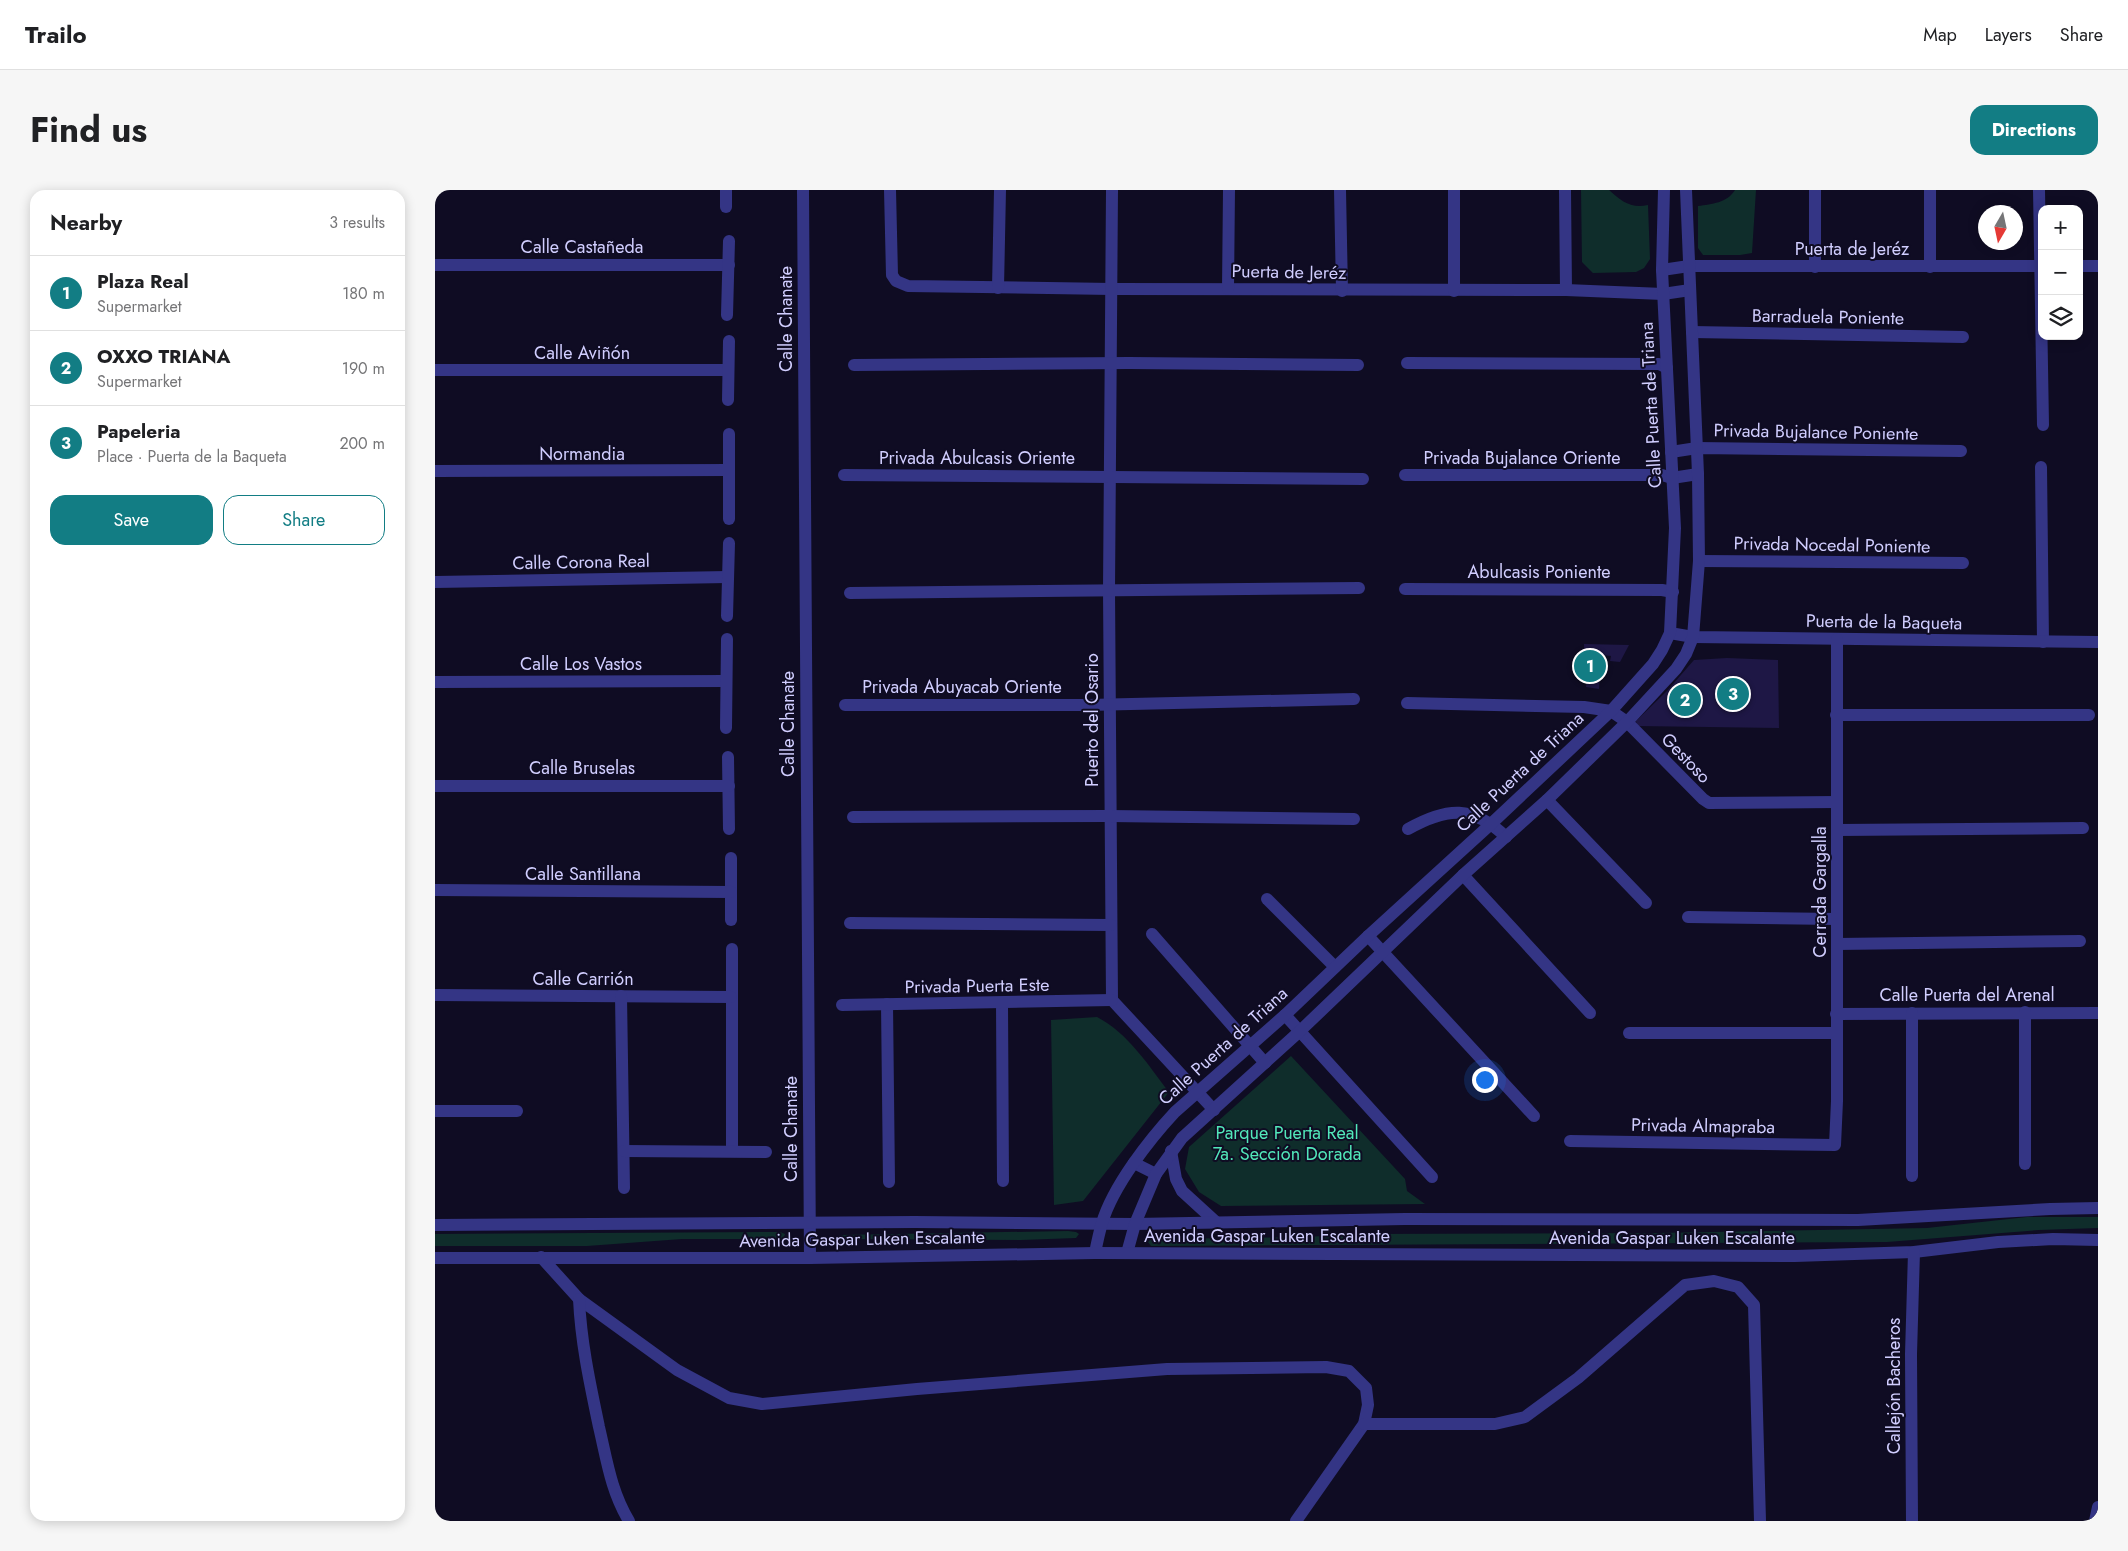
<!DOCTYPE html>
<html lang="en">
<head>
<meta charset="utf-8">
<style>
  :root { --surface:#fff; --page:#f6f6f6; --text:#202124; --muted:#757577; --line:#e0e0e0; --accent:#127d84 }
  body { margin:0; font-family:Jost,sans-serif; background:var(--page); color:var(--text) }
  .controls { position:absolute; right:15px; top:15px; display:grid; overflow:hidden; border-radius:10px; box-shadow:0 2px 12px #0003 }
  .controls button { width:45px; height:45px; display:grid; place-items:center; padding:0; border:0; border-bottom:1px solid var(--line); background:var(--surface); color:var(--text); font:25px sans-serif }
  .compass { position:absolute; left:1543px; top:15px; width:45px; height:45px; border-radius:50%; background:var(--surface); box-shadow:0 2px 12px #0003; rotate:189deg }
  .you { position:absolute; left:1049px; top:889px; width:18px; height:18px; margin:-12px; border:4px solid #fff; border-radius:50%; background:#1a73e8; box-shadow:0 0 0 8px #1a73e833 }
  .badge { display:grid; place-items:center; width:32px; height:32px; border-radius:50%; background:var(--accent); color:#fff; font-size:16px; font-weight:700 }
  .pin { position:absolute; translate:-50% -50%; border:2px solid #fff; box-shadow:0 1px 5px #0006 }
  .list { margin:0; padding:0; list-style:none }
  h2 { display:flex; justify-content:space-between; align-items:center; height:65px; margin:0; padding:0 20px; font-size:21px }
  h2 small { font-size:16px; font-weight:400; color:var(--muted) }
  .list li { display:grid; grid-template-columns:32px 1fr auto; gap:15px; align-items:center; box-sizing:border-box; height:75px; padding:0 20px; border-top:1px solid var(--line) }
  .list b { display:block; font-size:19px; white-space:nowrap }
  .list p { margin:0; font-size:16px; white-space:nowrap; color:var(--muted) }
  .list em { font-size:16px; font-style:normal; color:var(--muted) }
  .actions { display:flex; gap:10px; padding:15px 20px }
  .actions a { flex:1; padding:11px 0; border:1px solid var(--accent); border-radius:15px; text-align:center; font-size:18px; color:var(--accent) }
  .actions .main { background:var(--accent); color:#fff }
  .icon { flex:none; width:28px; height:28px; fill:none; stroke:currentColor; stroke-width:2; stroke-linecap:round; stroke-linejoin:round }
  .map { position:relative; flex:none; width:1663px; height:1331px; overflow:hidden; border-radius:15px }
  header { display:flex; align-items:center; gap:30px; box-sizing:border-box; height:70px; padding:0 25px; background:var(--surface); border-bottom:1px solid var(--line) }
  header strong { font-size:24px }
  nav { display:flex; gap:28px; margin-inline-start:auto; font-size:18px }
  .intro { display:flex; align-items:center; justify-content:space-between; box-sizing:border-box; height:120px; padding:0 30px }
  h1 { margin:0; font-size:35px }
  .button { padding:12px 22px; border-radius:15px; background:var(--accent); color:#fff; font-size:18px; font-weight:700 }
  main { display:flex; gap:30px; padding:0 30px }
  aside { flex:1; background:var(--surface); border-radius:15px; box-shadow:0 2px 12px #0003 }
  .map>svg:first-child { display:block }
  .green { fill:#0f2d2b }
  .building { fill:#1e1745 }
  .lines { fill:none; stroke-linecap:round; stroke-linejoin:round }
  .minor { stroke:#343585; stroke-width:12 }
  .labels { text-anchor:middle; stroke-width:4; stroke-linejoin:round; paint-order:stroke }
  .street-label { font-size:18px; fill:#d1ceff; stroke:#0f0c23 }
  .park-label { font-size:18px; fill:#52e7ba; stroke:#0f0c23 }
</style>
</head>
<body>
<header>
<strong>Trailo</strong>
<nav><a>Map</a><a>Layers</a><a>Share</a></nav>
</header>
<div class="intro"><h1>Find us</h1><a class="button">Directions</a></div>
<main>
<aside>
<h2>Nearby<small>3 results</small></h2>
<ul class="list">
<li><span class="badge">1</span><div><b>Plaza Real</b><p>Supermarket</p></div><em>180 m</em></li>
<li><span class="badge">2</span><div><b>OXXO TRIANA</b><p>Supermarket</p></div><em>190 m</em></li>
<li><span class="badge">3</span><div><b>Papeleria</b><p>Place · Puerta de la Baqueta</p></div><em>200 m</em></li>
</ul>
<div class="actions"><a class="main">Save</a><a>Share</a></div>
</aside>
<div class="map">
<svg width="1663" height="1331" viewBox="0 0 1663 1331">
  <rect width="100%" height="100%" fill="#0f0c23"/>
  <g class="green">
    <path d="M 1146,0 L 1174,0 C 1186,11 1196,19 1213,15 L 1215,69 L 1209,78 L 1201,82 L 1158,83 L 1147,72 Z"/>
    <path d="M 1300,0 L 1321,0 L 1317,63 L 1305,65 L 1268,65 L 1263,58 L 1263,16 C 1277,14 1292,13 1300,0 Z"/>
    <path d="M 662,827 C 693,843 713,875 734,902 L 648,1011 L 619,1015 L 616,830 Z"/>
    <path d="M 856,866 L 970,989 L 972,1001 L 990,1014 L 786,1016 L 764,1002 L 750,979 L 754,957 Z"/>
    <path d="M 1592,1027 L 1663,1027 L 1663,1038 L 1604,1040 L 1452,1052 L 716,1056 L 713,1052 L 716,1049 L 869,1047 L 926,1044 L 1221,1043 L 1492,1038 Z"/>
    <path d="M 633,1041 L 641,1042 L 644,1044 L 641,1048 L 586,1050 L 414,1049 L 405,1048 L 404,1045 Z"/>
    <path d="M 345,1042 L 350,1044 L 348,1049 L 247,1049 L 152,1056 L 0,1056 L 0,1044 Z"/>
  </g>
  <g class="building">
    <path d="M 1149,454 L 1194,455 L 1185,472 L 1175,471 L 1176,466 L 1166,465 L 1161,469 L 1160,480 L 1165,480 L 1164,499 L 1151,497 L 1153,482 L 1150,482 Z"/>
    <path d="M 1292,468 L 1343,470 L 1344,538 L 1202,536 L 1201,531 L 1232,501 L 1259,470 Z"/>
  </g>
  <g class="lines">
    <g class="minor">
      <path d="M 368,0 L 375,1068"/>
      <path d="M 455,0 L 457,85 L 461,91 L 473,96 L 677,99 L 1131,100 L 1228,104 L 1255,100"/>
      <path d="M 677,0 L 674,400 L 677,810 L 779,920"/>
      <path d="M 905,0 L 907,101"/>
      <path d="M 1019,0 L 1019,101"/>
      <path d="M 1130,0 L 1131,100"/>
      <path d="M 1495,0 L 1495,77"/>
      <path d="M 1604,0 L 1608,235"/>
      <path d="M 291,17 L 291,0"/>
      <path d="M 0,75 L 294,75"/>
      <path d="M 1644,76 L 1663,76"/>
      <path d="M 1380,77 L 1380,0"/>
      <path d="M 1227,80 L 1254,76 L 1607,76"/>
      <path d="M 563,98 L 565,0"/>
      <path d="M 793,99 L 794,0"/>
      <path d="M 292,125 L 294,51"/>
      <path d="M 1257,142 L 1528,147"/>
      <path d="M 972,173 L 1224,174 L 1232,178"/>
      <path d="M 419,175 L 694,173 L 923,175"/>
      <path d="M 0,180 L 293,180"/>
      <path d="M 293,210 L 294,151"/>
      <path d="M 1236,262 L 1262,258 L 1526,261"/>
      <path d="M 1606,277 L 1608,452"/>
      <path d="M 0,281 L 294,280"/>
      <path d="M 409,285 L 928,289"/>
      <path d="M 970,285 L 1227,285 L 1237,288 L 1263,284"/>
      <path d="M 294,329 L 294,244"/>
      <path d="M 1264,371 L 1528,373"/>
      <path d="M 0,392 L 293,387"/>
      <path d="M 970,399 L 1227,400 L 1238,402"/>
      <path d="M 415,403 L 924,398"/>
      <path d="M 292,426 L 294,353"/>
      <path d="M 1235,443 L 1258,447 L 1663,452"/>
      <path d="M 0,492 L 291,491"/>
      <path d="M 972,513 L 1149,517 L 1176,521 L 1192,532 L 1268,609 L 1274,613 L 1402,612"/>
      <path d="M 410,515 L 653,515 L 919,509"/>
      <path d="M 1401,525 L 1654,525"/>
      <path d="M 291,538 L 292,449"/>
      <path d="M 293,567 L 294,639"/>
      <path d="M 0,596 L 294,596"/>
      <path d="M 1112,610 L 1211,713"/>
      <path d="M 418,627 L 674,626 L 919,629"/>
      <path d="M 973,639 C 1012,617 1038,615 1071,647"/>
      <path d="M 1403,640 L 1648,638"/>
      <path d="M 296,668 L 296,730"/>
      <path d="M 1028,685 L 1155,823"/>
      <path d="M 0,700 L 296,702"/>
      <path d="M 832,709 L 900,777"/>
      <path d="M 1253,727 L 1402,729"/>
      <path d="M 415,733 L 676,735"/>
      <path d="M 717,744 L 830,873"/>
      <path d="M 933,746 L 1099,926"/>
      <path d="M 1402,754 L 1645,751"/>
      <path d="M 297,759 L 297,961"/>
      <path d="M 0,805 L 296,807"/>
      <path d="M 186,806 L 189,998"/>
      <path d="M 452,814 L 454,992"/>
      <path d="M 567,814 L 568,991"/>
      <path d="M 407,815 L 677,810"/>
      <path d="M 1401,824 L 1663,823"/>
      <path d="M 850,825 L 997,987"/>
      <path d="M 1194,843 L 1402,843"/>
      <path d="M 0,921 L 82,921"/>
      <path d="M 1135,951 L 1400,955 L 1402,911 L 1402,449"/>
      <path d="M 189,961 L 331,962"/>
      <path d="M 736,961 L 741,989 L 747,1001 L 782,1033"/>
      <path d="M 699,973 L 721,984"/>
      <path d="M 1590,974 L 1590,822"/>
      <path d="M 1477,986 L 1477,823"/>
      <path d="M 0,1035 L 480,1032 L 700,1034 L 970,1029 L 1423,1030 L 1615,1019 L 1663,1018"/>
      <path d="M 660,1063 C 662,1053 664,1043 667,1033 C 678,996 714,950 740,922 L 850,825 L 933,746 L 1057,633 L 1176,521 L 1218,474 L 1227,460 L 1235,443 L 1240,338 L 1227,80 L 1229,0"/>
      <path d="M 692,1063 L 700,1034 L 721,984 L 747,948 L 865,841 L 1028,685 L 1112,610 L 1192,532 L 1241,479 L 1251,464 L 1258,447 L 1264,371 L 1263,284 L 1251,0"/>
      <path d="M 106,1067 L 144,1109 L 242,1180 L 294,1208 L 327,1214 L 482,1199 L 732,1179 L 891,1177 L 914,1181 L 931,1198 L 933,1215 L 929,1234 L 861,1331"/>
      <path d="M 0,1068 L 375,1068 L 660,1063 L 1360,1066 L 1479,1062 L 1563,1052 L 1618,1049 L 1663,1050"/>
      <path d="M 144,1109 C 146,1153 155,1194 164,1237 C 172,1271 176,1301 194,1331"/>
      <path d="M 929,1234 L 1060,1234 L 1090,1227 L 1143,1188 L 1250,1095 L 1279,1091 L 1303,1097 L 1319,1115 L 1325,1331"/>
      <path d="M 1477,1331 L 1476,1164 L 1479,1062"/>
      <path d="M 1660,1331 L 1663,1317"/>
    </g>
  </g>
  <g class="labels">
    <g class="street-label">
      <text x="147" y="63">Calle Castañeda</text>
      <text x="1417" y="65">Puerta de Jeréz</text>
      <text transform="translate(854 82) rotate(1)" y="6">Puerta de Jeréz</text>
      <text transform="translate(1393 127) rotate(1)" y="6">Barraduela Poniente</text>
      <text transform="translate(351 129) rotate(-90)" y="6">Calle Chanate</text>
      <text x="147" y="169">Calle Aviñón</text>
      <text transform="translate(1216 215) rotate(-93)" y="6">Calle Puerta de Triana</text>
      <text transform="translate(1381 242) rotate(1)" y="6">Privada Bujalance Poniente</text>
      <text x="147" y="270">Normandia</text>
      <text x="542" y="274">Privada Abulcasis Oriente</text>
      <text x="1087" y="274">Privada Bujalance Oriente</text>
      <text transform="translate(1397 355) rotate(1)" y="6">Privada Nocedal Poniente</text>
      <text transform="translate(146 372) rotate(-1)" y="6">Calle Corona Real</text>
      <text x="1104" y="388">Abulcasis Poniente</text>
      <text transform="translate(1449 432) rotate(1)" y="6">Puerta de la Baqueta</text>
      <text x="146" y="480">Calle Los Vastos</text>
      <text x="527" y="503">Privada Abuyacab Oriente</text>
      <text transform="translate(657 530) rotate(-90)" y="6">Puerto del Osario</text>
      <text transform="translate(353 534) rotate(-90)" y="6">Calle Chanate</text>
      <text transform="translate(1251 568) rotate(46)" y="6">Gestoso</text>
      <text x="147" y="584">Calle Bruselas</text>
      <text transform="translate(1085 582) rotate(-43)" y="6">Calle Puerta de Triana</text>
      <text x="148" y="690">Calle Santillana</text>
      <text transform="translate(1385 702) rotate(-90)" y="6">Cerrada Gargalla</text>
      <text x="148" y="795">Calle Carrión</text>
      <text transform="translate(542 796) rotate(-1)" y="6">Privada Puerta Este</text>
      <text x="1532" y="811">Calle Puerta del Arenal</text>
      <text transform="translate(788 856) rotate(-42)" y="6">Calle Puerta de Triana</text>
      <text transform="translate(1268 936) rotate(1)" y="6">Privada Almapraba</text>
      <text transform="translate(356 939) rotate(-90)" y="6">Calle Chanate</text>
      <text x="832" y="1052">Avenida Gaspar Luken Escalante</text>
      <text x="1237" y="1054">Avenida Gaspar Luken Escalante</text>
      <text transform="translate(427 1049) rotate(-1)" y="6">Avenida Gaspar Luken Escalante</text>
      <text transform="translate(1459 1196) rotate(-90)" y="6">Callejón Bacheros</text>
    </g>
    <g class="park-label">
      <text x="852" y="949">Parque Puerta Real<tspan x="852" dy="21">7a. Sección Dorada</tspan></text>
    </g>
  </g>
</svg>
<div class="controls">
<button>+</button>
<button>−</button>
<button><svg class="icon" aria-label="layers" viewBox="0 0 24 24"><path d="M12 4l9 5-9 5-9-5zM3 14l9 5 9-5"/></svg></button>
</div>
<svg class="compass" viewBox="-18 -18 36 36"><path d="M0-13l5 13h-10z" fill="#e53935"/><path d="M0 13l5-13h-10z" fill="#757577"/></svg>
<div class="you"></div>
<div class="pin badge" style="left:1155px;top:476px">1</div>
<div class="pin badge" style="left:1250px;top:510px">2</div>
<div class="pin badge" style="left:1298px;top:504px">3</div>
</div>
</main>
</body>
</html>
